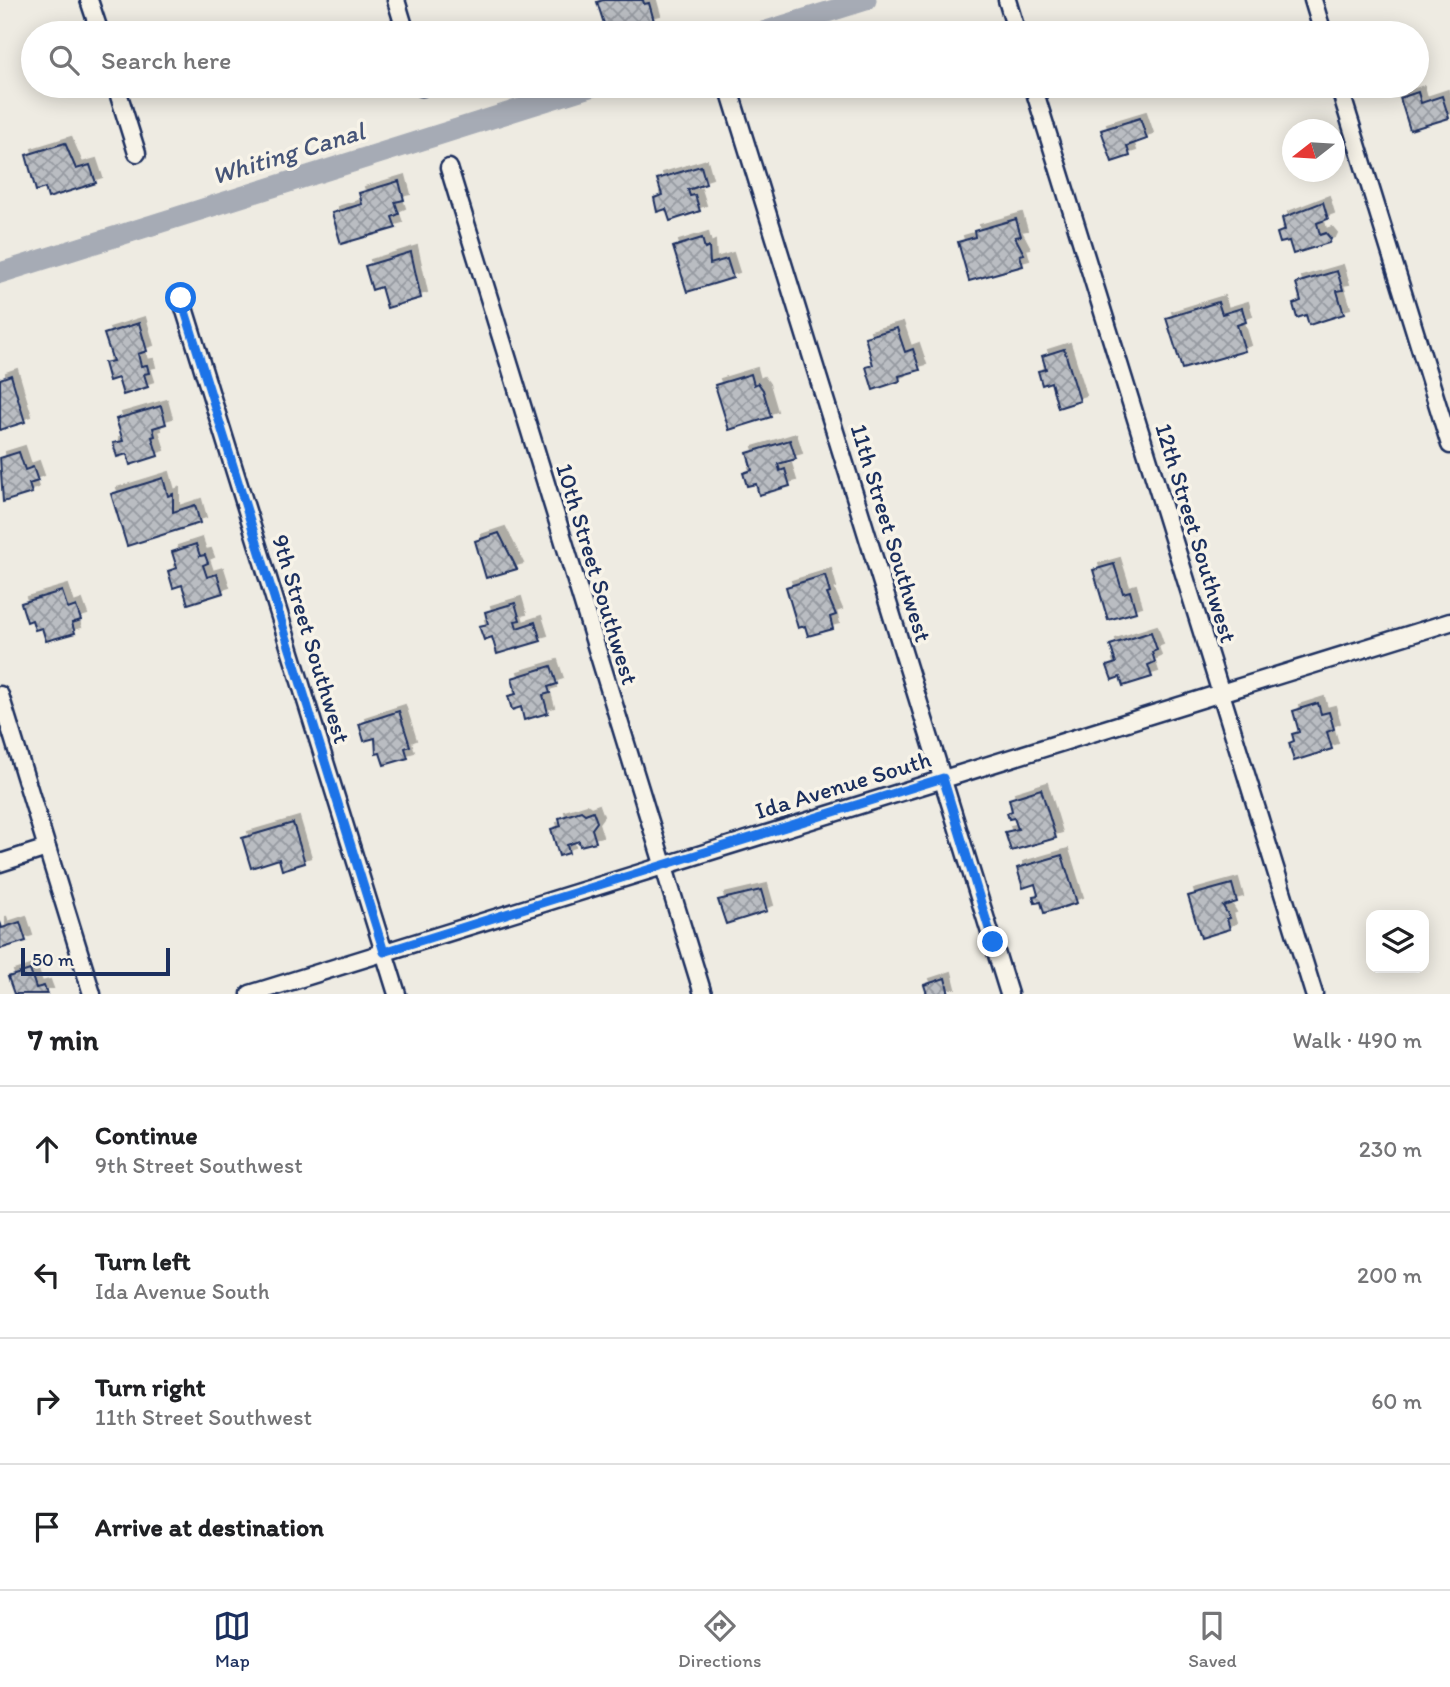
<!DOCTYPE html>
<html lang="en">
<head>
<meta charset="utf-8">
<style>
  :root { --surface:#fff; --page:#f6f6f6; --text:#202124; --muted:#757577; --line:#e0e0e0; --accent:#1b2f5e }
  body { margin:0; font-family:Itim,sans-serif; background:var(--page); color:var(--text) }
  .controls { position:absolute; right:21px; bottom:21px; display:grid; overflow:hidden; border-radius:14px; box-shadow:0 4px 18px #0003 }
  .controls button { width:63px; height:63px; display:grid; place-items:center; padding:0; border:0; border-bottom:2px solid var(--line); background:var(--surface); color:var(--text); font:35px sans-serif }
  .compass { position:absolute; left:1282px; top:119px; width:63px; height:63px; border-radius:50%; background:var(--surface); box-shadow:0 4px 18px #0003; rotate:253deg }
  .scale { position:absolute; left:21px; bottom:18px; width:149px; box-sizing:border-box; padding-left:7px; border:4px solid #1b2f5e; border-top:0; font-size:19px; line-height:24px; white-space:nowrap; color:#1b2f5e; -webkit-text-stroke:5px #f7f3e8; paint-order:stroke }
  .stop { position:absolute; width:21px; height:21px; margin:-16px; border:5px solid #1a73e8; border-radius:50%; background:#fff }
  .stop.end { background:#1a73e8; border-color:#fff; box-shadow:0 2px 7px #0008 }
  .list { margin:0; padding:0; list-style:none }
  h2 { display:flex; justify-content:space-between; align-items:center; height:91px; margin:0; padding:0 28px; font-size:30px }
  h2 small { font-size:23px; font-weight:400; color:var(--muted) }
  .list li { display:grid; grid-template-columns:46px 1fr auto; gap:21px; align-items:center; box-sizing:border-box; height:126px; padding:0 28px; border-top:2px solid var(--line) }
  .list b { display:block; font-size:26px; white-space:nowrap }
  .list p { margin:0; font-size:23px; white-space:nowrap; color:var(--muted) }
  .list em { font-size:23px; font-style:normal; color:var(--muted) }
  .icon { flex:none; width:38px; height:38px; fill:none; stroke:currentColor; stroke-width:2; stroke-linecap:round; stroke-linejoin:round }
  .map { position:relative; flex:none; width:1450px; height:994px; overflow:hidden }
  .search { position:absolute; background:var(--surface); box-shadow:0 4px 18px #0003; left:21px; right:21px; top:21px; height:77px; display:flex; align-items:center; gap:18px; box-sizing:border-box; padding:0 24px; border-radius:38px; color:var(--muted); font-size:26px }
  .sheet { height:595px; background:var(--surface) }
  nav { display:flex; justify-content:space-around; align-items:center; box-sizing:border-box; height:98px; border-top:2px solid var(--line); background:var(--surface); font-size:19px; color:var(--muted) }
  nav a { display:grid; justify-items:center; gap:4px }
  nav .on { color:var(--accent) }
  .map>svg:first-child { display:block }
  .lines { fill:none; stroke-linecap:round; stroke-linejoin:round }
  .canal { stroke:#a6abb5; stroke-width:21 }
  .building { fill:url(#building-cross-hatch); stroke:#1b2f5e; stroke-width:2; filter:url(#shadow) }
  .minor-casing { stroke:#1b2f5e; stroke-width:21 }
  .minor { stroke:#f7f3e8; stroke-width:16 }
  .route { stroke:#1a73e8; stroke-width:9 }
  .labels { text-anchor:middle; stroke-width:7; stroke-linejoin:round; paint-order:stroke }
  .street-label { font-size:24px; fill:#1b2f5e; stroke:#f7f3e8 }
  .water-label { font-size:26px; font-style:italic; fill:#455478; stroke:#f7f3e8 }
</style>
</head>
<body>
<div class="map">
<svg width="1450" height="994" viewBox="0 0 1450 994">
  <defs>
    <pattern id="building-cross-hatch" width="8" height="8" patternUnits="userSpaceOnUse" patternTransform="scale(1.75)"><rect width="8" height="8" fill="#babdc2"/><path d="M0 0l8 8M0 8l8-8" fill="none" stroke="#969aa1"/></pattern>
    <filter id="shadow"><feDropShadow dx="6" dy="-6" stdDeviation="0" flood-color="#0004"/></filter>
  </defs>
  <rect width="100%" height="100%" fill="#eeebe2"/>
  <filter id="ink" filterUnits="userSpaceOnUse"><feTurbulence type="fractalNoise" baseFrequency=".0143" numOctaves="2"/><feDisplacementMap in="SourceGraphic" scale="14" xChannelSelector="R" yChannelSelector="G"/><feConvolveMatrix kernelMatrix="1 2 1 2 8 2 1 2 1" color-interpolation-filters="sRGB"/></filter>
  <g filter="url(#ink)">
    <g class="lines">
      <g class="canal">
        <path d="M 760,33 L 866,0"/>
        <path d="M 0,273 L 593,86"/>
      </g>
    </g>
    <g class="building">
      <path d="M 603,0 L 643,0 L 644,4 L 649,3 L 654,21 L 607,33 L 597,2 Z"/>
      <path d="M 1418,92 L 1421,103 L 1442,96 L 1449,118 L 1410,130 L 1400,98 Z"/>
      <path d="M 1140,118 L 1147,139 L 1127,146 L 1130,156 L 1112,162 L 1101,130 Z"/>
      <path d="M 65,143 L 76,169 L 90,165 L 96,183 L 48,198 L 45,188 L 36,191 L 26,155 Z"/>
      <path d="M 701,166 L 706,184 L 688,190 L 690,196 L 695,195 L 700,211 L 670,221 L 666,209 L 657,212 L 654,198 L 662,195 L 657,179 Z"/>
      <path d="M 399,181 L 404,200 L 395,202 L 399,214 L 392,217 L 396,228 L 341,244 L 332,213 L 362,204 L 359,193 Z"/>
      <path d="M 1323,202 L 1328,219 L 1317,223 L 1320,235 L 1326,233 L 1331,239 L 1329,243 L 1293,254 L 1289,241 L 1280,243 L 1277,233 L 1285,230 L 1282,218 Z"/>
      <path d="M 1016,219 L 1021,236 L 1015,237 L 1024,254 L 1020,255 L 1023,266 L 969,281 L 958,242 L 975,237 L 974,231 Z"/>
      <path d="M 702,238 L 705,249 L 709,247 L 710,264 L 727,259 L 733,278 L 687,292 L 673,247 Z"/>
      <path d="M 411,252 L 421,298 L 387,308 L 381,287 L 372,290 L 365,266 Z"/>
      <path d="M 1337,271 L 1343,290 L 1337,291 L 1344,314 L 1309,325 L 1306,315 L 1297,318 L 1293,304 L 1301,301 L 1296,283 Z"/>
      <path d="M 1218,302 L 1222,314 L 1242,308 L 1246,322 L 1237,325 L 1245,351 L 1182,369 L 1166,318 Z"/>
      <path d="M 139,323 L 147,351 L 138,354 L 141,366 L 147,365 L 149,373 L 144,374 L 148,387 L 123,395 L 118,378 L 109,381 L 104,363 L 113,361 L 104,334 Z"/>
      <path d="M 897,328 L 905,352 L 913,349 L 920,370 L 899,376 L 900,381 L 873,390 L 866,367 L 873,365 L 865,337 Z"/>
      <path d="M 1064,349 L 1080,401 L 1058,408 L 1051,382 L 1042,385 L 1038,371 L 1046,369 L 1042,356 Z"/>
      <path d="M 751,374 L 754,385 L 758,383 L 763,390 L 771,417 L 729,430 L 715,385 Z"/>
      <path d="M 11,375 L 25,422 L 0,430 L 0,379 Z"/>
      <path d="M 161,406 L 166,424 L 153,428 L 155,436 L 152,437 L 158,456 L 130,465 L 127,454 L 117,457 L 113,443 L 123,441 L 116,419 Z"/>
      <path d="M 790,440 L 796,459 L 778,464 L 780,471 L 785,469 L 790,486 L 759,495 L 756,484 L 747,486 L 743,473 L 752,470 L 747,453 Z"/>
      <path d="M 19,452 L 25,470 L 33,467 L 38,481 L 29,484 L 32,493 L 3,502 L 0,458 Z"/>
      <path d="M 163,478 L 168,496 L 173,494 L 173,512 L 195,505 L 200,523 L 127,546 L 111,494 Z"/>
      <path d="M 499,533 L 517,569 L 486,578 L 475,541 Z"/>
      <path d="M 196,544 L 200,556 L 205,555 L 208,563 L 203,565 L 207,577 L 217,574 L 223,593 L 188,604 L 182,585 L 173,588 L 168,571 L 177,568 L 172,552 Z"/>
      <path d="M 1114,564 L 1123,593 L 1130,591 L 1136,612 L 1108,620 L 1093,570 Z"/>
      <path d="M 825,575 L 830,593 L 827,594 L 836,615 L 830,617 L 833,629 L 808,636 L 805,626 L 798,628 L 786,587 Z"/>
      <path d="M 62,591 L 68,609 L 76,606 L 81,620 L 72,623 L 75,633 L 46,641 L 42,628 L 35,630 L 32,620 L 27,622 L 21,603 Z"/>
      <path d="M 515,603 L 520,620 L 515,621 L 517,628 L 535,622 L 541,641 L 497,654 L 492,637 L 484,640 L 479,626 L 488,624 L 485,612 Z"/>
      <path d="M 1151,632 L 1157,650 L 1152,652 L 1155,662 L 1148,665 L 1152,677 L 1123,686 L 1120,677 L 1112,680 L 1107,666 L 1116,663 L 1110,645 Z"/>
      <path d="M 551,666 L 557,684 L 548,687 L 550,693 L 543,695 L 548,713 L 524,720 L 521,707 L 512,710 L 508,696 L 516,694 L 512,678 Z"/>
      <path d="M 1318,703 L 1321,714 L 1329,712 L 1334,729 L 1327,732 L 1332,749 L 1294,761 L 1289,743 L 1294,741 L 1292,734 L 1299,732 L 1293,711 Z"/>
      <path d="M 399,711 L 410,746 L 405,748 L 408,758 L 384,765 L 380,753 L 376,754 L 375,738 L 364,741 L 359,724 Z"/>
      <path d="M 1041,789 L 1056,838 L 1011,851 L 1005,832 L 1018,829 L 1014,818 L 1009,819 L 1007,813 L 1012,811 L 1009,799 Z"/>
      <path d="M 581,811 L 585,814 L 593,811 L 597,822 L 592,829 L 596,842 L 580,846 L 579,841 L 567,845 L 569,853 L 559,856 L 551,829 L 561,826 L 559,818 Z"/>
      <path d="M 293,823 L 305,863 L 282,870 L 279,859 L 251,868 L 242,838 Z"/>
      <path d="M 1062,855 L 1077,903 L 1044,913 L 1041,902 L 1035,903 L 1033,896 L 1038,895 L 1035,884 L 1023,888 L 1017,868 Z"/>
      <path d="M 1232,884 L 1237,902 L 1223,906 L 1230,918 L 1227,919 L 1230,929 L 1201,938 L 1188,896 Z"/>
      <path d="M 761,890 L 767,911 L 726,924 L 718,900 Z"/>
      <path d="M 0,922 L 2,928 L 20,922 L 26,941 L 0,949 Z"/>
      <path d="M 30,970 L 36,988 L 44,986 L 47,994 L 14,994 L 8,977 Z"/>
      <path d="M 945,978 L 949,994 L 927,994 L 924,985 Z"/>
    </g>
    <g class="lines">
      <g class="minor-casing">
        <g id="minor">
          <path d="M 89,0 L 100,33"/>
          <path d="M 396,0 L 406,33"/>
          <path d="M 1007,0 L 1017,33"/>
          <path d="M 1313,0 L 1323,33"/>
          <path d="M 116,86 L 137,153"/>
          <path d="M 422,86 L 422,87"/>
          <path d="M 728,86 L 1009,994"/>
          <path d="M 1033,86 L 1314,994"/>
          <path d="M 1339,86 L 1450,445"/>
          <path d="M 449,168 L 703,994"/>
          <path d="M 181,298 L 397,994"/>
          <path d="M 0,695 L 92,994"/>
          <path d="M 0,863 L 47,848"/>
          <path d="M 250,994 L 1450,622"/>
        </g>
      </g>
      <use href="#minor" class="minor"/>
    </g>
  </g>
  <g class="lines" filter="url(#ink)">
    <path class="route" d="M 181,298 L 384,952 L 943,778 L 993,942"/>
  </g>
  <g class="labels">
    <g class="street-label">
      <text transform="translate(891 533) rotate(73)" y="8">11th Street Southwest</text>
      <text transform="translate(1196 533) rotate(73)" y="8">12th Street Southwest</text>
      <text transform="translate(597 574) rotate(73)" y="8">10th Street Southwest</text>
      <text transform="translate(311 639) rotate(73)" y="8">9th Street Southwest</text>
      <text transform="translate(843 785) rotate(-17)" y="8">Ida Avenue South</text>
    </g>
    <g class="water-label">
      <text transform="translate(288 153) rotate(-17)" y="9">Whiting Canal</text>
    </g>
  </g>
</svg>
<div class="controls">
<button><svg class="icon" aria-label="layers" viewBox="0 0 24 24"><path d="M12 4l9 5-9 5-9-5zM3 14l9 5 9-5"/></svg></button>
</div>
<svg class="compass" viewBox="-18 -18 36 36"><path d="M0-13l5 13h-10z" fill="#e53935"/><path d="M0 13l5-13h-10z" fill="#757577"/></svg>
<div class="scale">50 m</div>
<div class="stop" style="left:181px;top:298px"></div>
<div class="stop end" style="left:993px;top:942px"></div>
<div class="search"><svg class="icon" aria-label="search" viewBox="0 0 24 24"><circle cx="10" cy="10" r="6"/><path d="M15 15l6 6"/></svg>Search here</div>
</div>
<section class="sheet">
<h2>7 min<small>Walk · 490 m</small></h2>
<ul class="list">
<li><svg class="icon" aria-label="ahead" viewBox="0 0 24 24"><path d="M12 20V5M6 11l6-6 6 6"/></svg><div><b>Continue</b><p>9th Street Southwest</p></div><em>230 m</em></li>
<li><svg class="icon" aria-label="left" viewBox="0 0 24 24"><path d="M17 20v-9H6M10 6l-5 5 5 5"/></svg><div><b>Turn left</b><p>Ida Avenue South</p></div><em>200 m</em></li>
<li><svg class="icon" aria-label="right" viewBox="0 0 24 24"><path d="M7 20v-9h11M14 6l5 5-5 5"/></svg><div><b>Turn right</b><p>11th Street Southwest</p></div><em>60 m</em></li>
<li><svg class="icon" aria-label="arrive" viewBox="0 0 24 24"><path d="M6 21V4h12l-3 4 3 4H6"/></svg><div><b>Arrive at destination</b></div></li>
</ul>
</section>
<nav>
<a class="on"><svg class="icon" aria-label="map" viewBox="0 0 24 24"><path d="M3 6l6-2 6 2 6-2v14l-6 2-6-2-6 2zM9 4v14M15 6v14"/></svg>Map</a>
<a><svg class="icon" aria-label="directions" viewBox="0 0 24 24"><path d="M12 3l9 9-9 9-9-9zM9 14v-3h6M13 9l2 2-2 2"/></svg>Directions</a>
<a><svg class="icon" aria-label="saved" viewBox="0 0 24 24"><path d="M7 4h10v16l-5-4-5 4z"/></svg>Saved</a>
</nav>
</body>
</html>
